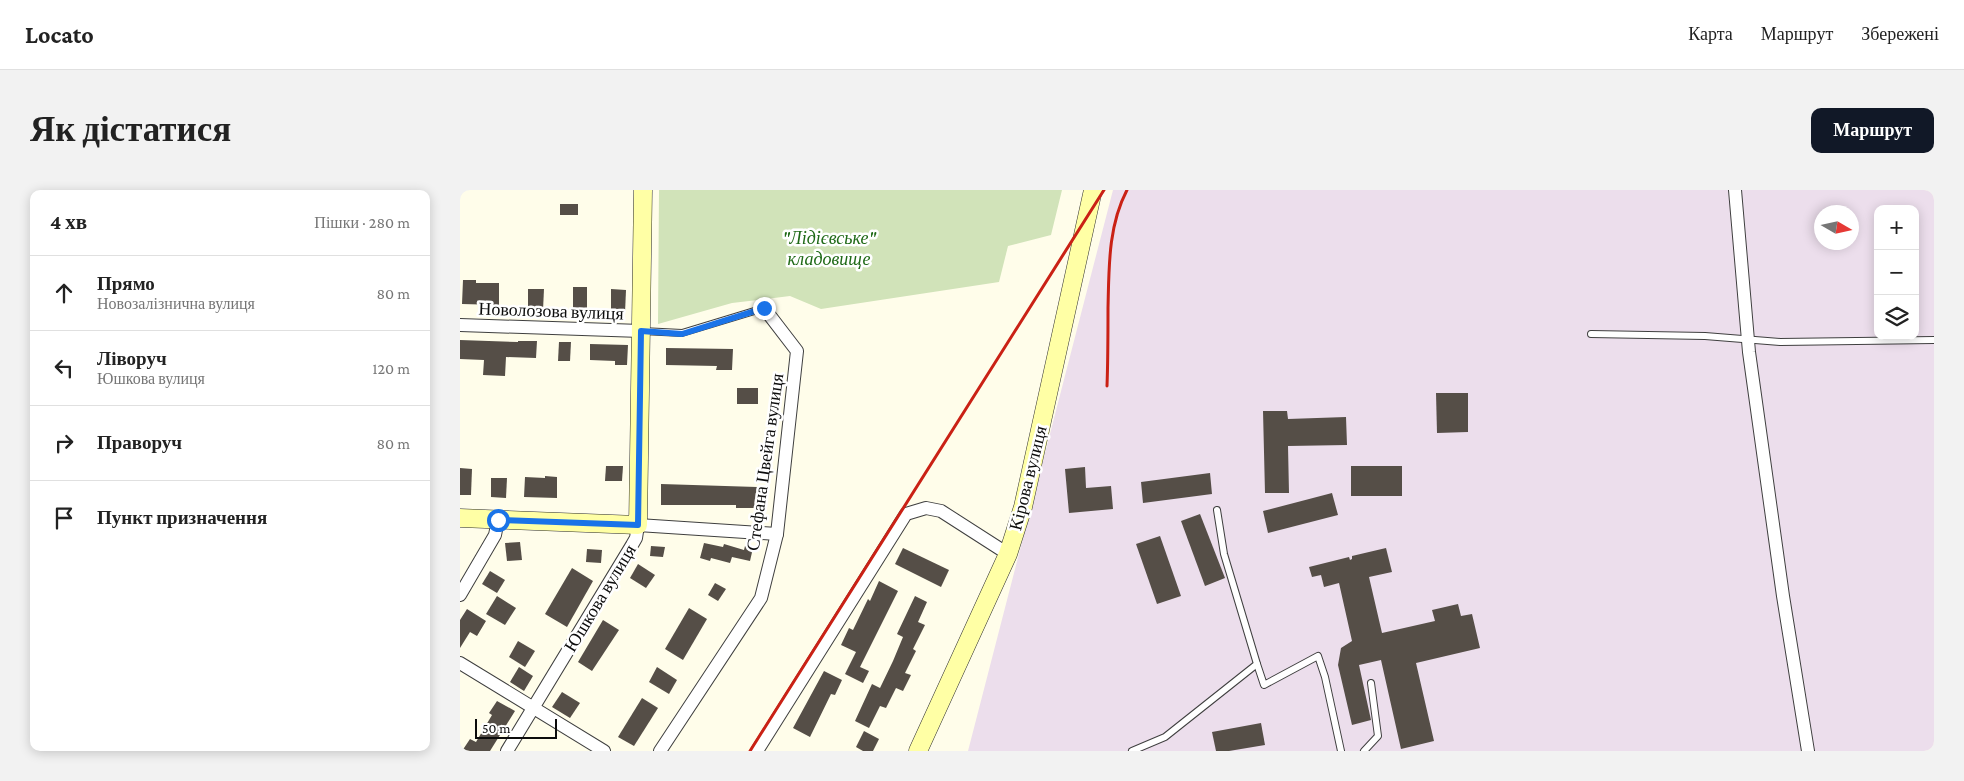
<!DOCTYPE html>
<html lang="uk">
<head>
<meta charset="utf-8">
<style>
  :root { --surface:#fff; --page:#f2f2f2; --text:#222; --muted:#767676; --line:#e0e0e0; --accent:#111827 }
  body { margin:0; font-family:"Crimson Pro",serif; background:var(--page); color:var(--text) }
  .controls { position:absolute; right:15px; top:15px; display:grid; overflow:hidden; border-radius:10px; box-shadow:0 2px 12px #0003 }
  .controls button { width:45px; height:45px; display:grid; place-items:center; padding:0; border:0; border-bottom:1px solid var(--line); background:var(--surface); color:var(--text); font:25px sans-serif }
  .compass { position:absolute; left:1354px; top:15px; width:45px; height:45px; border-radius:50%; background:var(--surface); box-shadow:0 2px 12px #0003; rotate:99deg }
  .scale { position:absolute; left:15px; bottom:12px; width:82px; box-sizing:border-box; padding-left:5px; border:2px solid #0c0c0c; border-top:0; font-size:14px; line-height:18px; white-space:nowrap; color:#0c0c0c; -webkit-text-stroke:4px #fff; paint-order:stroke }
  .stop { position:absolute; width:15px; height:15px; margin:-11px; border:4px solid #1a73e8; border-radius:50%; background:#fff }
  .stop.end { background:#1a73e8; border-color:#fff; box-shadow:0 1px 5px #0008 }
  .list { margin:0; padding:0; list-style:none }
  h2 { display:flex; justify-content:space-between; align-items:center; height:65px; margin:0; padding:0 20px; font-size:21px }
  h2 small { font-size:16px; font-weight:400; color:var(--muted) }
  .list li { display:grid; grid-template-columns:32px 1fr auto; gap:15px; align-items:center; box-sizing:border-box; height:75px; padding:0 20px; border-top:1px solid var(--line) }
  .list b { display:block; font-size:19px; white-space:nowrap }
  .list p { margin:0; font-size:16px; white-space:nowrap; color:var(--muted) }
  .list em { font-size:16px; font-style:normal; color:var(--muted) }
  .icon { flex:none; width:28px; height:28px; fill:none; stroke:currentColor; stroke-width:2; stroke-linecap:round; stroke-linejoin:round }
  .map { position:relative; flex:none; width:1474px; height:561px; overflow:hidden; border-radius:10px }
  header { display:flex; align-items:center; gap:30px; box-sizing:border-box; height:70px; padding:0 25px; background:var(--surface); border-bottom:1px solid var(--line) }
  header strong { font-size:24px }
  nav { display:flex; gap:28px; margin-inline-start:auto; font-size:18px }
  .intro { display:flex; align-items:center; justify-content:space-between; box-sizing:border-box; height:120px; padding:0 30px }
  h1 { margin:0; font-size:35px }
  .button { padding:12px 22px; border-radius:10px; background:var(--accent); color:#fff; font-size:18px; font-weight:700 }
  main { display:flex; gap:30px; padding:0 30px }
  aside { flex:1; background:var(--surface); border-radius:10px; box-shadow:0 2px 12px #0003 }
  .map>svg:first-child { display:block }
  .industrial { fill:#ecdeec; fill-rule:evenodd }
  .cemetery { fill:#d1e3b9 }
  .building { fill:#554e47 }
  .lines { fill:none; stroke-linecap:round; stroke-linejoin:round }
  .service-casing { stroke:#3f3f3f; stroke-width:8 }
  .minor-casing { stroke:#3f3f3f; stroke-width:14 }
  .secondary-casing { stroke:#2e2e2e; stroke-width:19 }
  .service { stroke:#fff; stroke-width:6 }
  .minor { stroke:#fff; stroke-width:12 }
  .secondary { stroke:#ffffa5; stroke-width:18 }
  .rail { stroke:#ca2115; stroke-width:3 }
  .route { stroke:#1a73e8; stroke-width:6 }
  .labels { text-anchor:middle; stroke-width:5; stroke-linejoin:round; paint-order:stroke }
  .park-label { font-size:18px; font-style:italic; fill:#1e6916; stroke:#fff }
  .street-label { font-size:18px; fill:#0c0c0c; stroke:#fff }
</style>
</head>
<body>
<header>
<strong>Locato</strong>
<nav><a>Карта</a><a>Маршрут</a><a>Збережені</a></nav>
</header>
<div class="intro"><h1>Як дістатися</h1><a class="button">Маршрут</a></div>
<main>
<aside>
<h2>4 хв<small>Пішки · 280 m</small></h2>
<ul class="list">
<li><svg class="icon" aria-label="ahead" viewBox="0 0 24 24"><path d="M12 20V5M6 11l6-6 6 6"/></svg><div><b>Прямо</b><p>Новозалізнична вулиця</p></div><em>80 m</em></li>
<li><svg class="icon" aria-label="left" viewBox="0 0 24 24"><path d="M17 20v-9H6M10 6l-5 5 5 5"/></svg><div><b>Ліворуч</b><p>Юшкова вулиця</p></div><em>120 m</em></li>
<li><svg class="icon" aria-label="right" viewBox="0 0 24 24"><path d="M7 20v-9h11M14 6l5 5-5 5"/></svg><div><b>Праворуч</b></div><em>80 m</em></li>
<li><svg class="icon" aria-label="arrive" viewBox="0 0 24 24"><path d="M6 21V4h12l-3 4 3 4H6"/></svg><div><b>Пункт призначення</b></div></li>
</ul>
</aside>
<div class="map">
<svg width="1474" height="561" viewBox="0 0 1474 561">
  <rect width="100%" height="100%" fill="#fffdea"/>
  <path class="industrial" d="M 653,0 L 1474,0 L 1474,561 L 508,561 ZM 1418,19 L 1455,19 L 1455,146 L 1418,146 ZM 1362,22 L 1392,22 L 1392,52 L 1362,52 Z"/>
  <path class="cemetery" d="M 199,0 L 602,0 L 591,45 L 548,56 L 539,92 L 361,119 L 330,106 L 272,113 L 198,134 Z"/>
  <g class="building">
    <rect x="100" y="14" width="18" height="11"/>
    <path d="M 3,90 L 16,90 L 16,93 L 39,93 L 39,115 L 2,114 Z"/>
    <path d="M 113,97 L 127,97 L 127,123 L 113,122 Z"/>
    <path d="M 68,99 L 84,99 L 83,120 L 68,120 Z"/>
    <path d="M 151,99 L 166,100 L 165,123 L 151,122 Z"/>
    <path d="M 0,150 L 58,152 L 58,151 L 77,151 L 76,168 L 46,167 L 45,186 L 23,185 L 24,170 L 0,169 Z"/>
    <path d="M 99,152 L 111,152 L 110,171 L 98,171 Z"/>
    <path d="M 130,154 L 168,155 L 167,175 L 155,175 L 155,171 L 130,170 Z"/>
    <path d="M 206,158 L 273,159 L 272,180 L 256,180 L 257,176 L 206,175 Z"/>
    <rect x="277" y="198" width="21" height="16"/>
    <path d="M 976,203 L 1008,203 L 1008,242 L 977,243 Z"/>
    <path d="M 803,221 L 827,221 L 828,229 L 886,227 L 887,255 L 828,256 L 829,303 L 805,303 Z"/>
    <path d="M 146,276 L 163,276 L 162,291 L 145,291 Z"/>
    <rect x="891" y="276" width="51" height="30"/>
    <path d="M 625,277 L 626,298 L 651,296 L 653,319 L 609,323 L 605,279 Z"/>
    <path d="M 0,278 L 12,279 L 11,305 L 0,305 Z"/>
    <path d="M 750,283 L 752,304 L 683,313 L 681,292 Z"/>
    <path d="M 85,286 L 97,287 L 97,308 L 64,307 L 65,287 L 85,288 Z"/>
    <path d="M 31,288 L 47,288 L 46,308 L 31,307 Z"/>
    <path d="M 201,294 L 297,297 L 297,318 L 276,318 L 276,315 L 201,315 Z"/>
    <path d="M 872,303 L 878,325 L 808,343 L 803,321 Z"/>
    <path d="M 740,324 L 765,388 L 745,396 L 721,331 Z"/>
    <path d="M 700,346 L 721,406 L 697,414 L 676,354 Z"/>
    <path d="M 60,352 L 62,370 L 47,371 L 45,353 Z"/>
    <path d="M 244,353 L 263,357 L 264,354 L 284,360 L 285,356 L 293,358 L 290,371 L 272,367 L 270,373 L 251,368 L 250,371 L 240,368 Z"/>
    <path d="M 191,356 L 205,357 L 203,367 L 190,366 Z"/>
    <path d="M 443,358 L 489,380 L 481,397 L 435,374 Z"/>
    <path d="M 926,358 L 932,382 L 909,387 L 922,443 L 975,431 L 972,420 L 998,414 L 1001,426 L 1012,424 L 1020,458 L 956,473 L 974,551 L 941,559 L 921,470 L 899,475 L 911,530 L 892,535 L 878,475 L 881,458 L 892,451 L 879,393 L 864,397 L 861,385 L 852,387 L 849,377 L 889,367 L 890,370 L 892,369 L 892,366 Z"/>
    <path d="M 127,359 L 142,360 L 141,373 L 126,372 Z"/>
    <path d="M 178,374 L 195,385 L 186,398 L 170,388 Z"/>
    <path d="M 112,378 L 133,391 L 107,437 L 85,424 Z"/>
    <path d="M 30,381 L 45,390 L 37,403 L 22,394 Z"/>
    <path d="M 419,391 L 438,401 L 400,477 L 409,481 L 403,493 L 385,484 L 396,462 L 381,455 L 389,438 L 393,440 L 408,409 L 410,411 Z"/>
    <path d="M 255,393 L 266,399 L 258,411 L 248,405 Z"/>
    <path d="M 37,406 L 56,418 L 45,435 L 26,424 Z"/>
    <path d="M 455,406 L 467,412 L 458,432 L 465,435 L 453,459 L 456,461 L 445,483 L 451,485 L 443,501 L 436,498 L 426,518 L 420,516 L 409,538 L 395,531 L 412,494 L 420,498 L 433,471 L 443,447 L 437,444 Z"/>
    <path d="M 229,418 L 247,429 L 223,470 L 205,459 Z"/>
    <path d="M 7,419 L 26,431 L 17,446 L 10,442 L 0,458 L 0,430 Z"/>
    <path d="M 143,430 L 159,440 L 132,481 L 118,472 Z"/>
    <path d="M 58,451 L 75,461 L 65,477 L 49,467 Z"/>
    <path d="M 59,477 L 73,486 L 64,501 L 50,492 Z"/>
    <path d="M 197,477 L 217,490 L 209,504 L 189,492 Z"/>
    <path d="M 364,481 L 382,490 L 375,505 L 371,504 L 350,547 L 333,538 Z"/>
    <path d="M 102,502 L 120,513 L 110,528 L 92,517 Z"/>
    <path d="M 182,508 L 198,518 L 174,556 L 158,547 Z"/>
    <path d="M 37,511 L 55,521 L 30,561 L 2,561 L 10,549 L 16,552 L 32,525 L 29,523 Z"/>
    <path d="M 801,533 L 805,555 L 769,561 L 756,561 L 752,542 Z"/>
    <path d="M 404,541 L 419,549 L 413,561 L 403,561 L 396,557 Z"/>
  </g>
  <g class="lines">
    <g class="service-casing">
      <g id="service">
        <path d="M 182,141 L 222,143 L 304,118"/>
        <path d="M 1131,144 L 1245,146 L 1320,152 L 1474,150"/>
        <path d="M 797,474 L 804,495 L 858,466 L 865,487 L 881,561"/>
        <path d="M 672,561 L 705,547 L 797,474 L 764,364 L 757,320"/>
        <path d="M 904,561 L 918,546 L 911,493"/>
      </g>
    </g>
    <g class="minor-casing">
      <g id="minor">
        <path d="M 1275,0 L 1289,162 L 1323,406 L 1348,561"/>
        <path d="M 0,135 L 181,141"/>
        <path d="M 0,405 L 35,345 L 38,330"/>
        <path d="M 0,473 L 144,561"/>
        <path d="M 47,561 L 172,355 L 176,348 L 178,335 L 317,344"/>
        <path d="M 200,561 L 301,408 L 317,344 L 337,161 L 304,118"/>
        <path d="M 297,561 L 446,324 L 466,318 L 481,321 L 548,364"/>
      </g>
    </g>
    <g class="secondary-casing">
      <g id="secondary">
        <path d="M 0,328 L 178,335 L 183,0"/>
        <path d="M 458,561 L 548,364 L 563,317 L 633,0"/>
      </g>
    </g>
    <use href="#service" class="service"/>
    <use href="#minor" class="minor"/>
    <use href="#secondary" class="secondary"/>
    <g class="rail">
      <path d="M 647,196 C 648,170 648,144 648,118 C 649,78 648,36 667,0"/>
      <path d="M 290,561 L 644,0"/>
    </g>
  </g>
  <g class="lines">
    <path class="route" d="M 38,330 L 178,335 L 181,141 L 222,144 L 304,118"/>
  </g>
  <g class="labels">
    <g class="park-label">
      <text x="369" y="54">"Лідієвське"<tspan x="369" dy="21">кладовище</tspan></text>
    </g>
    <g class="street-label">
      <text transform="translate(91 121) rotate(2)" y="6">Новолозова вулиця</text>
      <text transform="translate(305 272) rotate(-82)" y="6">Стефана Цвейга вулиця</text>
      <text transform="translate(568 288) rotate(-76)" y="6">Кірова вулиця</text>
      <text transform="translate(140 408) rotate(-59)" y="6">Юшкова вулиця</text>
    </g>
  </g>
</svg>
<div class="controls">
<button>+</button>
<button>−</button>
<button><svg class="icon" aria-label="layers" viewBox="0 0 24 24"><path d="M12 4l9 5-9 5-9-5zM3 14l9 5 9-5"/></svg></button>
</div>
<svg class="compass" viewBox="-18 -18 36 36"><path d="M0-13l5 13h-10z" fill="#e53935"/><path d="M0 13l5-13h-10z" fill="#767676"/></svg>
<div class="scale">50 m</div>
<div class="stop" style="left:38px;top:330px"></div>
<div class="stop end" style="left:304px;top:118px"></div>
</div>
</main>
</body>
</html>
